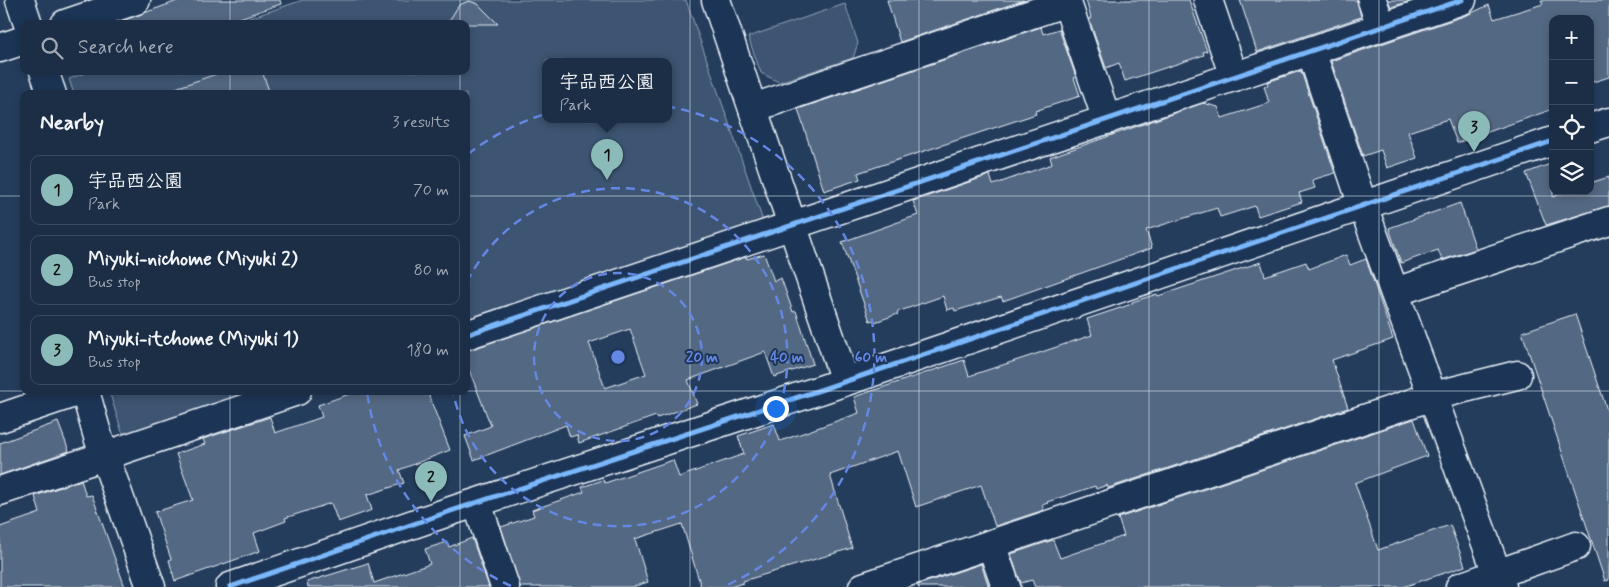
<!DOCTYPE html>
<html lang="en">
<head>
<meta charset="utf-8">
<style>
  :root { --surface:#1c2e46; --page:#25364d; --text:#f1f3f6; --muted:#a0a8b3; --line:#3a4a5f; --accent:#8bbbb9 }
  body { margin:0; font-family:Mynerve,"Klee One",sans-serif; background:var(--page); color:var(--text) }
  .controls { position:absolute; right:15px; top:15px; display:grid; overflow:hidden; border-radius:10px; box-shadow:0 2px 8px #0003 }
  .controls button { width:45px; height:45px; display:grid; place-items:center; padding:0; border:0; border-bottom:1px solid var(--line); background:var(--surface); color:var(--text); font:25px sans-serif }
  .you { position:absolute; left:775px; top:408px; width:18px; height:18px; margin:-12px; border:4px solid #fff; border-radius:50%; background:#1a73e8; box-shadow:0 0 0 8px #1a73e833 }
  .badge { display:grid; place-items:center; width:32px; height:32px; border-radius:50%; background:var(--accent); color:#111; font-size:16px; font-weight:700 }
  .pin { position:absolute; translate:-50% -41px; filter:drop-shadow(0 1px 2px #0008) }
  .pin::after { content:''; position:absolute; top:26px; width:18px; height:15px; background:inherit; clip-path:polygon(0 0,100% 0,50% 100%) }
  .popup { position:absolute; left:542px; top:58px; width:130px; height:65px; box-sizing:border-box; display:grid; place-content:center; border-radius:10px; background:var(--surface); filter:drop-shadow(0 1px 4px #0005); font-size:16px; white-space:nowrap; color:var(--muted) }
  .popup b { font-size:19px; color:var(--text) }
  .popup::after { content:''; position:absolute; left:50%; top:100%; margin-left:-10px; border:10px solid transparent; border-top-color:var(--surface) }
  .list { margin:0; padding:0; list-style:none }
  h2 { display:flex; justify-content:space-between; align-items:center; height:65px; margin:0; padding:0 20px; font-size:21px }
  h2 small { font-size:16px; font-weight:400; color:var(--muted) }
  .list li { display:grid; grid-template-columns:32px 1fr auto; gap:15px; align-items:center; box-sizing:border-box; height:70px; margin:0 10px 10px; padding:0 10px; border:1px solid var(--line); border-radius:10px }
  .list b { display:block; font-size:19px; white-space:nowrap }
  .list p { margin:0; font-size:16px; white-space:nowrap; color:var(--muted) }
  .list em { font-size:16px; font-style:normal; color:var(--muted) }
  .icon { flex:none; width:28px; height:28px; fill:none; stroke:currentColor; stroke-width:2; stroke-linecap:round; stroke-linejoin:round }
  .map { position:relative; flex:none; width:1609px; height:587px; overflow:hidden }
  .search { position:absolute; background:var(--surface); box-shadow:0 2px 8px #0003; left:20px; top:20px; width:450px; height:55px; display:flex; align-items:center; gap:12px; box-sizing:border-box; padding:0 18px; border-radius:10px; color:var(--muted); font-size:19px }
  .panel { position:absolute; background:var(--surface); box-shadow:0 2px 8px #0003; left:20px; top:90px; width:450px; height:305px; border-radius:10px }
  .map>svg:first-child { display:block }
  .green { fill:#3e5472; stroke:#93a2b5; fill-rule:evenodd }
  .building { fill:#536782; stroke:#e8f1f8; fill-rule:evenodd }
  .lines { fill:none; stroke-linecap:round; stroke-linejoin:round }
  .minor-casing { stroke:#e8f1f8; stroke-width:31 }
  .minor { stroke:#1d3557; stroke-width:28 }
  .cycleway-casing { stroke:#1d3557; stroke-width:8 }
  .cycleway { stroke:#7ab7fb; stroke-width:5 }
  .grid { fill:none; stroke:#e8f1f8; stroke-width:1; stroke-opacity:0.55 }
  .ring { fill:none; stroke:#6487e3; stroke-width:2.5; stroke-dasharray:9 6 }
  .centre { fill:#6487e3; stroke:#1d3557; stroke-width:2.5 }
  .ring-label { font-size:15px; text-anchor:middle; font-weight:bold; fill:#6487e3; stroke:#1d3557; stroke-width:4; stroke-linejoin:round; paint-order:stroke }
</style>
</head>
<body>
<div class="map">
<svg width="1609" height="587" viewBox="0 0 1609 587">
  <rect width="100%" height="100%" fill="#253d5d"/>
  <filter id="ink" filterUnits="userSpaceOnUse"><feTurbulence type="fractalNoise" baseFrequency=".02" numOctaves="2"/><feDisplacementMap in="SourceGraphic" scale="10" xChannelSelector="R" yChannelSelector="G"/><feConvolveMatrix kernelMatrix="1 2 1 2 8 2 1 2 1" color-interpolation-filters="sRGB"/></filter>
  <g filter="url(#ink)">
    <g class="green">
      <path d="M 303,0 L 686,0 L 762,218 L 755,229 L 466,326 L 466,94 L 74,94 L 69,79 L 90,71 L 466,71 L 466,24 L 232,24 ZM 546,61 L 668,61 L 668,119 L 546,119 Z"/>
      <path d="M 845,4 L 858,43 L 853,58 L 779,82 L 761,73 L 748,37 Z"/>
      <path d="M 109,391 L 273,391 L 135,438 L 122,432 Z"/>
    </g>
    <g class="building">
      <path d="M 180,0 L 280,0 L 281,4 L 222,24 L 122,24 L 122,21 Z"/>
      <path d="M 887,0 L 1024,0 L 900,42 Z"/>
      <path d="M 1086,0 L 1189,0 L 1207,51 L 1203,52 L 1204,55 L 1125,81 L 1119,63 L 1106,68 L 1089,19 L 1091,18 Z"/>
      <path d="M 1240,0 L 1357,0 L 1361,17 L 1257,52 Z"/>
      <path d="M 1388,0 L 1413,0 L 1391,7 Z"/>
      <path d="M 1541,0 L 1609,0 L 1609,77 L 1590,83 L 1590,19 L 1553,19 L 1553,96 L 1551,96 L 1553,109 L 1457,143 L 1448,119 L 1408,132 L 1417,158 L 1387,168 L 1381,150 L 1363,156 L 1331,61 L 1467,15 L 1489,5 L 1494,19 L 1543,4 Z"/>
      <path d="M 469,1 L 478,4 L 498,24 L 447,24 L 459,5 Z"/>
      <path d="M 1041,27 L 1043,34 L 1059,29 L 1076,77 L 1074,78 L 1080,96 L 1035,111 L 1036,114 L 858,173 L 860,179 L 824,191 L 798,109 Z"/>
      <path d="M 225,71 L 262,71 L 270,94 L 171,94 L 170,90 Z"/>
      <path d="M 1301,71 L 1335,173 L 1312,180 L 1315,188 L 1299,193 L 1302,202 L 1258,216 L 1255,206 L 1220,217 L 1217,208 L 1146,230 L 1152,248 L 1003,301 L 1001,297 L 955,311 L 954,308 L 947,310 L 943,296 L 897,312 L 898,314 L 875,322 L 874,320 L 870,321 L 842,242 L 918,215 L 913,201 L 990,175 L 993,185 L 1052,164 L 1050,157 L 1203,103 L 1218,107 L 1222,118 L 1269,103 L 1264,86 L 1268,85 L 1267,82 Z"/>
      <path d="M 1553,163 L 1553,197 L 1568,191 L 1590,191 L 1590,183 L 1609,177 L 1609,206 L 1546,225 L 1526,173 Z"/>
      <path d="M 1460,203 L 1476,249 L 1442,260 L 1438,250 L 1401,263 L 1389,228 Z"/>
      <path d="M 764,254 L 774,281 L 781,278 L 793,312 L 796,311 L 813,364 L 774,377 L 765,352 L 688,380 L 697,404 L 657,418 L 656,416 L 579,443 L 577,435 L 570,437 L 566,425 L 474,460 L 465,436 L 491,426 L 466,362 L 466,351 L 746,257 L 747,259 ZM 630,329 L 646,374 L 605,388 L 589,343 Z"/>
      <path d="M 1346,255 L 1350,265 L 1366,259 L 1393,339 L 1332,360 L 1348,408 L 1108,488 L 1107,485 L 1096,489 L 1095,486 L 1047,502 L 1048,503 L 1042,505 L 1044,510 L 995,526 L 981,485 L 916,507 L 898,451 L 830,475 L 852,548 L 743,581 L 743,583 L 730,587 L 701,587 L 682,524 L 635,539 L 648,582 L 632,587 L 520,587 L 501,527 L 534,516 L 532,510 L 584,492 L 582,487 L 603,480 L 605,483 L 673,460 L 679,477 L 744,454 L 738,436 L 774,424 L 780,441 L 803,433 L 859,413 L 854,397 L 964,360 L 969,376 L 1027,357 L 1092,335 L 1087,319 L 1132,304 L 1132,302 L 1157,294 L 1158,296 L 1261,262 L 1265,276 L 1306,262 L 1309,269 Z"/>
      <path d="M 1575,314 L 1609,416 L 1609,580 L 1605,581 L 1522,332 Z"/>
      <path d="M 358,391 L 427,391 L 450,450 L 399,470 L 404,483 L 367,495 L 372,510 L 338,522 L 331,503 L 285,518 L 286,521 L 254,533 L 260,551 L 175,581 L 169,560 L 171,559 L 155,512 L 193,500 L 176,454 L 205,444 L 203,439 L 270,417 L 275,433 L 322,417 L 318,405 Z"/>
      <path d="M 1414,419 L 1427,456 L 1355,483 L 1378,550 L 1450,525 L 1465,566 L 1403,587 L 1035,587 L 1032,580 L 1021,583 L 1011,554 L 1053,540 L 1060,558 L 1124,536 L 1118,518 Z"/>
      <path d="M 58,422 L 69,451 L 0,475 L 0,443 Z"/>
      <path d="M 81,480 L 86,496 L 92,495 L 125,587 L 0,587 L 0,527 L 40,513 L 35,496 Z"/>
      <path d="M 472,538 L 489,587 L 308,587 L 307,582 L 368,563 L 374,583 L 430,564 L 425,549 L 447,542 L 449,547 Z"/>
      <path d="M 981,564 L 989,587 L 918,587 L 917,585 Z"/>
    </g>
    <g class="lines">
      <g class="minor-casing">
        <g id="minor">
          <path d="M 20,0 L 28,24"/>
          <path d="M 716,0 L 845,381"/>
          <path d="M 1066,0 L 1107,120"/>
          <path d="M 1208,0 L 1234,77"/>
          <path d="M 1372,0 L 1381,27"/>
          <path d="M 65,24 L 136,0"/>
          <path d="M 0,48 L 24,40"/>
          <path d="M 1311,51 L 1363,206 L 1502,587"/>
          <path d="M 44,71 L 52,94"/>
          <path d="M 753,108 L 1067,2"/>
          <path d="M 1590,128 L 1609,122"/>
          <path d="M 1395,292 L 1609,221"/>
          <path d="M 466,335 L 1462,0"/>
          <path d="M 85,391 L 98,437 L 151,587"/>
          <path d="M 0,418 L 80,391"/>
          <path d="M 0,491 L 297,391"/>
          <path d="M 477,503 L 505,587"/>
          <path d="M 991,544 L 1006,587"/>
          <path d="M 230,587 L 451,511 L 823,389 L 1553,141"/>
          <path d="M 863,587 L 1433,396 L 1517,375"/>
          <path d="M 1460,587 L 1576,546"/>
        </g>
      </g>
      <use href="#minor" class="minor"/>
      <g class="cycleway-casing">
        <g id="cycleway">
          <path d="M 466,335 L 1462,0"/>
          <path d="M 230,587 L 451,511 L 823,389 L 1553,141"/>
        </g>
      </g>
      <use href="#cycleway" class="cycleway"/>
    </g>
  </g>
  <path class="grid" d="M 230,0 L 230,24M 460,0 L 460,24M 690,0 L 690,587M 919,0 L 919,587M 1149,0 L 1149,587M 1379,0 L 1379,587M 230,71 L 230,94M 460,71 L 460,94M 0,196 L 24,196M 466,196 L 1609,196M 0,391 L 1609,391M 230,391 L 230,587M 460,391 L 460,587"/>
  <g class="ring">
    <circle cx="618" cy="357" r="84"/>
    <path d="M467 282A169 169 0 1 1 453 392"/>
    <path d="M511 586A253 253 0 0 1 367 392M468 154A253 253 0 1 1 725 586"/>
  </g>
  <circle cx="618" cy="357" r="8" class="centre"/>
  <g class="ring-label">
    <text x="702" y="362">20 m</text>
    <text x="787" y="362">40 m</text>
    <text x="871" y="362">60 m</text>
  </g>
</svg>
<div class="controls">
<button>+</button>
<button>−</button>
<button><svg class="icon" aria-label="locate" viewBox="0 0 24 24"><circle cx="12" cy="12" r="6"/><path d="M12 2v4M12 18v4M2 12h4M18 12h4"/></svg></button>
<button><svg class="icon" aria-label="layers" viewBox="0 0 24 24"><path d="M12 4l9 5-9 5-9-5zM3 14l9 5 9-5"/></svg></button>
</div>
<div class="you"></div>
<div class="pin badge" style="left:607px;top:180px">1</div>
<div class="popup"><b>宇品西公園</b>Park</div>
<div class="pin badge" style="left:431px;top:502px">2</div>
<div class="pin badge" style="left:1474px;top:152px">3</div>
<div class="search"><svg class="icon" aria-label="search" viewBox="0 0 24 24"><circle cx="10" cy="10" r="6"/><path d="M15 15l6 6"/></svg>Search here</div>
<section class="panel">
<h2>Nearby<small>3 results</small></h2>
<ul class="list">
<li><span class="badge">1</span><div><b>宇品西公園</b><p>Park</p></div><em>70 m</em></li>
<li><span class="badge">2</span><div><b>Miyuki-nichome (Miyuki 2)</b><p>Bus stop</p></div><em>80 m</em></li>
<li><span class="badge">3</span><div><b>Miyuki-itchome (Miyuki 1)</b><p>Bus stop</p></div><em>180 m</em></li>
</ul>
</section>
</div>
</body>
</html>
